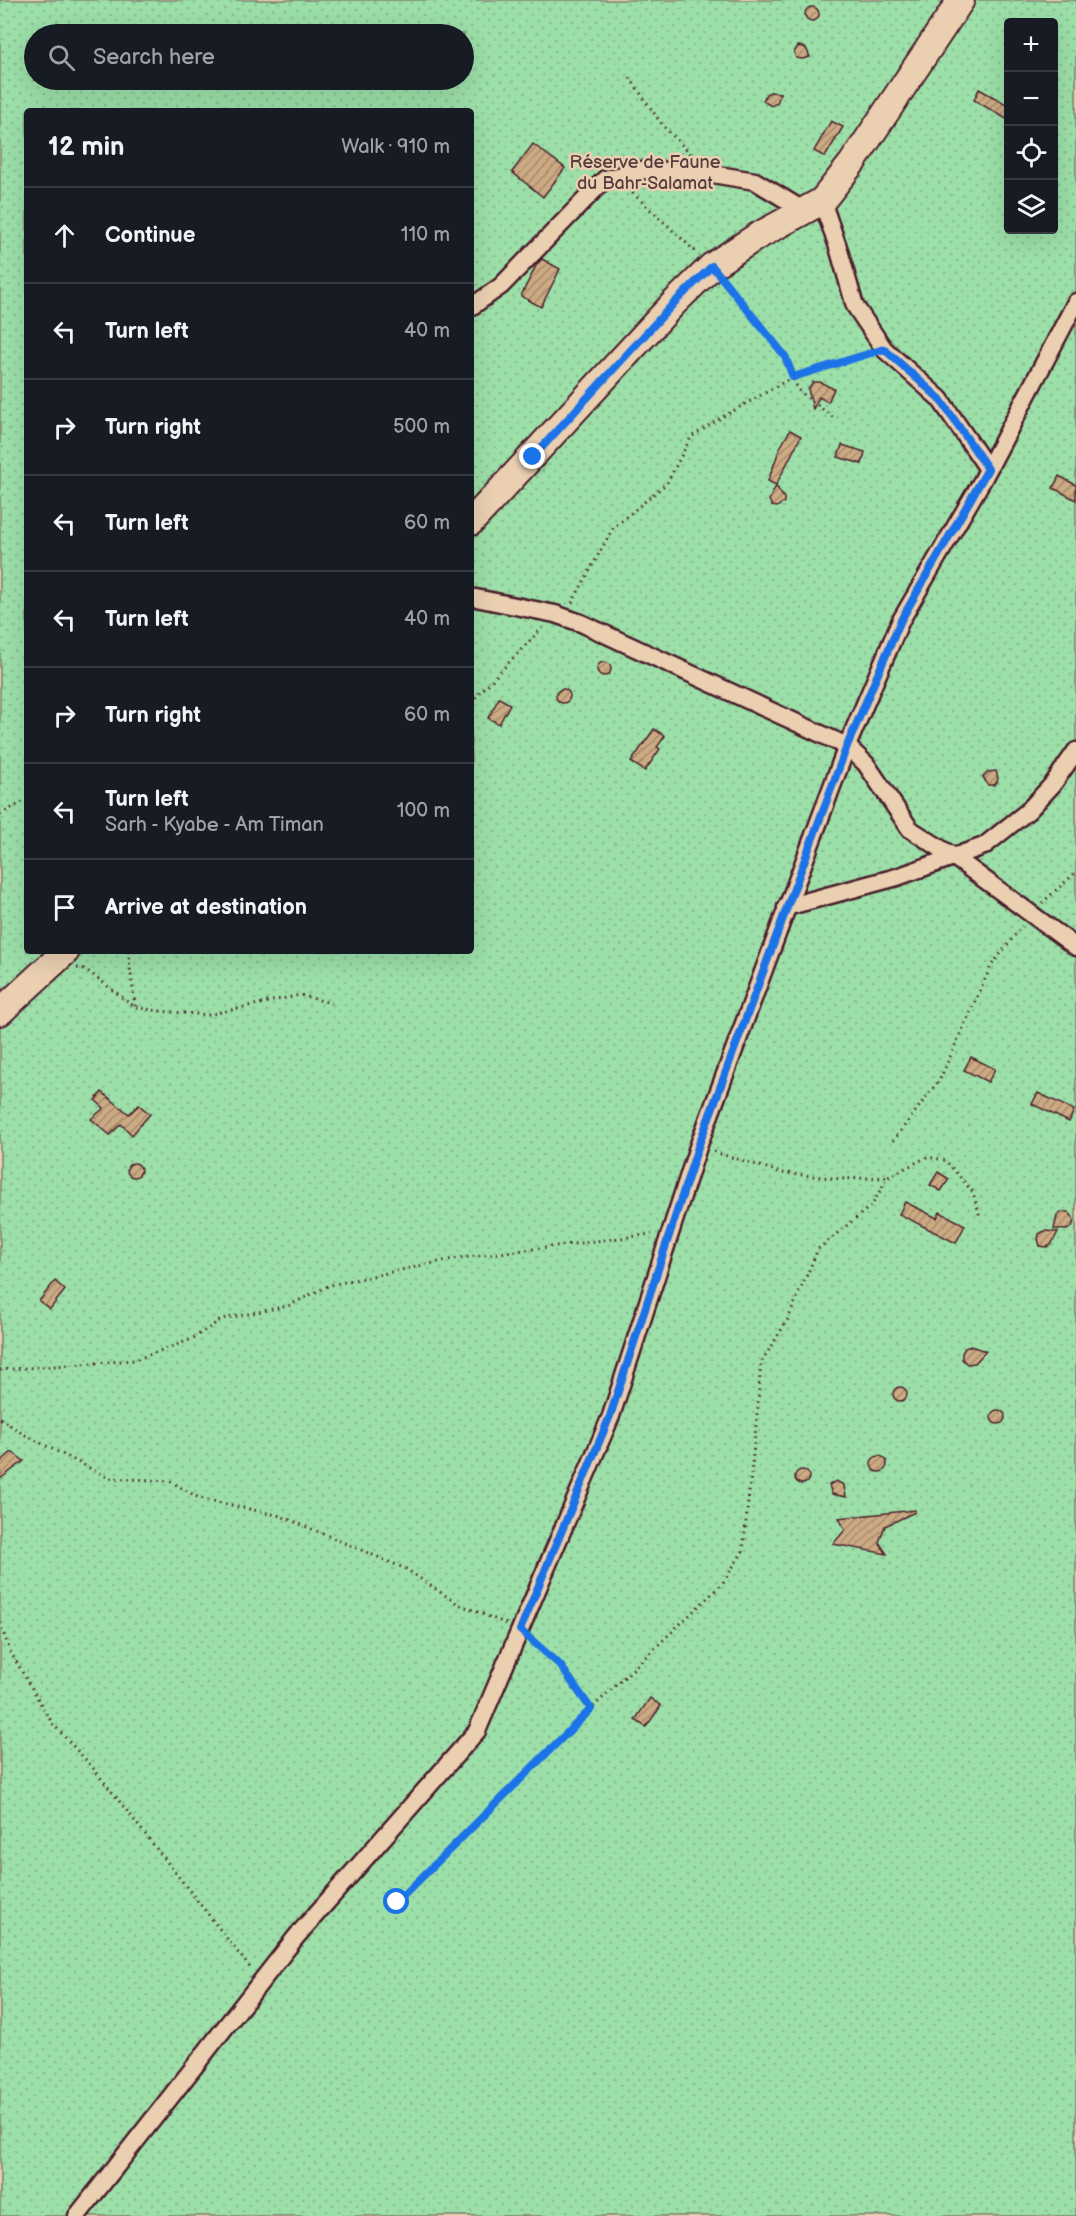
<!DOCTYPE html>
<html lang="en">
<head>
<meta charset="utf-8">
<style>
  :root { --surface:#171b24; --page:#242831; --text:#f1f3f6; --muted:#9ea1a6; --line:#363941 }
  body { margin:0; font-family:"Balsamiq Sans",sans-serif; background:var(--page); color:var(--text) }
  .controls { position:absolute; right:18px; top:18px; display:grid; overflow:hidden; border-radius:6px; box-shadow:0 6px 24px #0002 }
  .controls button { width:54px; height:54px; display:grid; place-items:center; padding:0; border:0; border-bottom:2px solid var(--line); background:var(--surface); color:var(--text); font:30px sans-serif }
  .stop { position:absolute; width:18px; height:18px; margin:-14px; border:4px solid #1a73e8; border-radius:50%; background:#fff }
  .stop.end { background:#1a73e8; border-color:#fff; box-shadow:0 2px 6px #0008 }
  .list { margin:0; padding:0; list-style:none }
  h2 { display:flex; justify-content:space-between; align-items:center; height:78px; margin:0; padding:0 24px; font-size:26px }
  h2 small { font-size:20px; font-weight:400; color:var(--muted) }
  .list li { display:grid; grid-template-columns:39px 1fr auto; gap:18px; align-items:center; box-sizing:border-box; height:96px; padding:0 24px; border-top:2px solid var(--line) }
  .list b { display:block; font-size:22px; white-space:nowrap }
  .list p { margin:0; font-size:20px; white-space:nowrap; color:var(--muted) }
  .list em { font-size:20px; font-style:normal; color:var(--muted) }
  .icon { flex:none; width:33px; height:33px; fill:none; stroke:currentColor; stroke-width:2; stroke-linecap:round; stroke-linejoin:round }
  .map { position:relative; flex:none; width:1076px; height:2216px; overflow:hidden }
  .search { position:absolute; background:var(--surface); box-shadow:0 6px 24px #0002; left:24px; top:24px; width:450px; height:66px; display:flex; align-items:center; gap:15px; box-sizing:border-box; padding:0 21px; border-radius:33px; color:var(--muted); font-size:22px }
  .panel { position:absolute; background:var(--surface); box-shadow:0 6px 24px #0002; left:24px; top:108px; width:450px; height:846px; border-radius:6px }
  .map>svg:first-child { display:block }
  .park { fill:url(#park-dots); stroke:#737f6a; stroke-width:1.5; fill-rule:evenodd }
  .building { fill:url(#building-hatch); stroke:#4a1f2b; stroke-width:1.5 }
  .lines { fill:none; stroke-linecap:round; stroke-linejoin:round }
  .minor-casing { stroke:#4a1f2b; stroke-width:21 }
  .primary-casing { stroke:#4a1f2b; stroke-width:30 }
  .path { stroke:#4a1f2b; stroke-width:3; stroke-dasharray:1.5 4.5; stroke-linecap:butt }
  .minor { stroke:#eacfb1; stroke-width:16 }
  .primary { stroke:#eacfb1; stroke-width:26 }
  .route { stroke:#1a73e8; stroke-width:8 }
  .labels { text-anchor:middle; stroke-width:5; stroke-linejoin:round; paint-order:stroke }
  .park-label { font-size:18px; fill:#563c3e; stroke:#eacfb1 }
</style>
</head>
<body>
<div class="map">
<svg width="1076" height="2216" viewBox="0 0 1076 2216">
  <defs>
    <pattern id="park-dots" width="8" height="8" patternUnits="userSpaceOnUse" patternTransform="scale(1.5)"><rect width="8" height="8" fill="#9cdfa9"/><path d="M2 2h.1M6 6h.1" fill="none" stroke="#88bf92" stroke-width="1.8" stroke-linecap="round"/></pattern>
    <pattern id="building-hatch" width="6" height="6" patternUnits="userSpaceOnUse" patternTransform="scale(1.5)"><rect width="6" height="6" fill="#ccab84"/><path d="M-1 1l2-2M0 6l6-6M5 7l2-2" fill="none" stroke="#a88b6c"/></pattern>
  </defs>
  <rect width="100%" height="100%" fill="#eacfb1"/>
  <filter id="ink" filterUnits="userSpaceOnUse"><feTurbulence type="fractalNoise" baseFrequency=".0167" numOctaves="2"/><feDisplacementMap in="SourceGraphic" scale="12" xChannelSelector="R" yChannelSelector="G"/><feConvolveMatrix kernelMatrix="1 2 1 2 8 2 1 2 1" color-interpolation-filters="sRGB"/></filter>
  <g filter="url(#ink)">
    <path class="park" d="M 0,0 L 1076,0 L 1076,2216 L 0,2216 ZM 1008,22 L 1054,22 L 1054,230 L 1008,230 ZM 34,34 L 464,34 L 464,80 L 34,80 ZM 27,111 L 471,111 L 471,951 L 27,951 Z"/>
    <g class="building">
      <circle cx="812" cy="14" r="7"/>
      <path d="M 798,46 L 806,48 L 810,57 L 802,59 L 796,58 L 794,52 Z"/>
      <path d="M 979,89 L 1008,105 L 1008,120 L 974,100 Z"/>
      <path d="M 770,92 L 781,93 L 777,103 L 771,106 L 763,101 L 766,94 Z"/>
      <path d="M 831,121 L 843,127 L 825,157 L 814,151 Z"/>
      <path d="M 533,144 L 565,168 L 543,197 L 512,172 Z"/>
      <path d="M 542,259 L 560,269 L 541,307 L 521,296 L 537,264 Z"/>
      <path d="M 813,382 L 820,382 L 834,389 L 828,402 L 819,397 L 813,409 L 808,389 Z"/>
      <path d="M 790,430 L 801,436 L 776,485 L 768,481 L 780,448 Z"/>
      <path d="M 842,445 L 865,452 L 862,464 L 838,457 Z"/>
      <path d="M 1059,476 L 1076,485 L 1076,500 L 1053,488 Z"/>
      <path d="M 776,486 L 784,498 L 784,502 L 777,507 L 772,506 L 769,500 Z"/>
      <circle cx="604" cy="669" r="7"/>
      <circle cx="563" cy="696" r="7"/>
      <path d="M 499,698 L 510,704 L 499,724 L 488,718 Z"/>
      <path d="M 654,729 L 665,736 L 657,747 L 660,749 L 645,771 L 631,762 Z"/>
      <path d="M 996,771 L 998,778 L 997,782 L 994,785 L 988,785 L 983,777 L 988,772 Z"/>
      <path d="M 971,1057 L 995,1069 L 988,1082 L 964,1070 Z"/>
      <path d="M 102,1092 L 129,1114 L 139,1105 L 150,1114 L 132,1135 L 121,1124 L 110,1135 L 91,1119 L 104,1108 L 95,1100 Z"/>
      <path d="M 1038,1093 L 1074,1110 L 1069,1122 L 1032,1104 Z"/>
      <circle cx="134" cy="1170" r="7"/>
      <path d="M 938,1172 L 949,1179 L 941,1191 L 930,1185 Z"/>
      <path d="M 905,1202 L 937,1218 L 940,1212 L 965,1225 L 956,1243 L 899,1214 Z"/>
      <path d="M 1062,1212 L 1068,1212 L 1072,1216 L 1074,1221 L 1072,1227 L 1067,1230 L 1054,1229 L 1057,1216 Z"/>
      <path d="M 1044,1231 L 1058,1232 L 1051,1245 L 1047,1247 L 1040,1246 L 1038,1239 L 1039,1234 Z"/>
      <path d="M 55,1281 L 65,1290 L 50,1309 L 39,1301 Z"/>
      <path d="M 970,1346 L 986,1351 L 975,1363 L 967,1364 L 962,1359 L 962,1353 L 965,1348 Z"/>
      <circle cx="900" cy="1394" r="7"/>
      <circle cx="998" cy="1417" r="7"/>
      <path d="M 12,1452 L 24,1461 L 0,1479 L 0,1462 Z"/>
      <circle cx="879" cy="1464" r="8"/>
      <circle cx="802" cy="1477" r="7"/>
      <path d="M 836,1481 L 844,1485 L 846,1497 L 832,1494 L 829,1485 Z"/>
      <path d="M 915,1510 L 915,1512 L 885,1526 L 879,1542 L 887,1554 L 833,1544 L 845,1530 L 839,1518 Z"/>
      <path d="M 650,1698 L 661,1706 L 646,1727 L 635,1720 Z"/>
    </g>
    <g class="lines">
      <g class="minor-casing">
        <g id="minor">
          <path d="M 822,201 L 838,247 L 855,306 L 884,349 L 940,399 L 988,469"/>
          <path d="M 471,307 L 501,286 L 605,179 L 642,170 L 700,172 L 755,181 L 803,210"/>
          <path d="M 471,597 L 555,614 L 581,623 L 847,746 L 866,764 L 910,829 L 954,857 L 1076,947"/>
          <path d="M 786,907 L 897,877 L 984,846 L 1028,811 L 1053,784 L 1076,751"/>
          <path d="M 77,2216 L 296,1937 L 477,1731 L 611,1416 L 698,1147 L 847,746 L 901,620 L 982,481 L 1076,302"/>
        </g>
      </g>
      <g class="primary-casing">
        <g id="primary">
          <path d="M 471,522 L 674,303 L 712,266 L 756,237 L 822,201 L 852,163 L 961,0"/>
          <path d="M 0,1012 L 66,951"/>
        </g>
      </g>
      <g class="path">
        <path d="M 630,78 L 663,126 L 692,155"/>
        <path d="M 628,189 L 696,252"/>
        <path d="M 725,282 L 785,356 L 798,390 L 835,419"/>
        <path d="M 572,603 L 613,528 L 667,483 L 691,437 L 724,416 L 793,377 L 868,354"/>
        <path d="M 471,702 L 542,628"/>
        <path d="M 0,814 L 27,800"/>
        <path d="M 1042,903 L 1076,872"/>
        <path d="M 128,951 L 135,1006"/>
        <path d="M 77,968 L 85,969 L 135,1007 L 159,1011 L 208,1015 L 300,995 L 334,1004"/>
        <path d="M 893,1141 L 940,1079 L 991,966 L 1022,926"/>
        <path d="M 714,1152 L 783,1173 L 841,1179 L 888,1177"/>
        <path d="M 0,1370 L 135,1360 L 192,1339 L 222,1319 L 288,1306 L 330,1285 L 453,1259 L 652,1234"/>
        <path d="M 0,1418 L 23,1434 L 109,1478 L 170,1481 L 199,1498 L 281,1516 L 406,1569 L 458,1604 L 507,1624"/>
        <path d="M 0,1623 L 10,1651 L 52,1723 L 94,1769 L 251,1969"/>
        <path d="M 532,1640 L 560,1665 L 591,1709"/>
        <path d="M 397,1901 L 591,1709 L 722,1584 L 743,1551 L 756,1426 L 761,1363 L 788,1319 L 818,1249 L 872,1205 L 888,1177 L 927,1157 L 945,1160 L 973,1192 L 980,1217"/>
      </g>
      <use href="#minor" class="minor"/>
      <use href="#primary" class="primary"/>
    </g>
  </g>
  <g class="lines" filter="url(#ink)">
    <path class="route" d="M 397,1902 L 591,1709 L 560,1665 L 520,1630 L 610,1416 L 698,1147 L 847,746 L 901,620 L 988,469 L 940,399 L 884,349 L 793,377 L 785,356 L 712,266 L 674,303 L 533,457"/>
  </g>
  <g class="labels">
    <g class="park-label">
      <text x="645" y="168">Réserve de Faune<tspan x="645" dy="21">du Bahr-Salamat</tspan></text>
    </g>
  </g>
</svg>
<div class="controls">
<button>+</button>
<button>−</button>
<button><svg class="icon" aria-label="locate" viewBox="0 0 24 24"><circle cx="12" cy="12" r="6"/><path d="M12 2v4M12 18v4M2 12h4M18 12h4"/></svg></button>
<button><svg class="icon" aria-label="layers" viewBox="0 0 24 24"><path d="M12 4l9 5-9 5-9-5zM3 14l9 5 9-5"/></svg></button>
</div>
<div class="stop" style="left:397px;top:1902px"></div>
<div class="stop end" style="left:533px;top:457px"></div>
<div class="search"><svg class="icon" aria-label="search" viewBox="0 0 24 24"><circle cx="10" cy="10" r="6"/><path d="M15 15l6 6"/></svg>Search here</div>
<section class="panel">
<h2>12 min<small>Walk · 910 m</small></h2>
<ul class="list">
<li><svg class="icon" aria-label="ahead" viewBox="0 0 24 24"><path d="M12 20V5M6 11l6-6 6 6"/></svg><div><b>Continue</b></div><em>110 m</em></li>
<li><svg class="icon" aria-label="left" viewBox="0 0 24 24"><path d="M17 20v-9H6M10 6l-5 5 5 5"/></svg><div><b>Turn left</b></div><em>40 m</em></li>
<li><svg class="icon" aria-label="right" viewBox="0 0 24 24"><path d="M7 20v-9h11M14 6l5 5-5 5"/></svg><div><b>Turn right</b></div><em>500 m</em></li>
<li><svg class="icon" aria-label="left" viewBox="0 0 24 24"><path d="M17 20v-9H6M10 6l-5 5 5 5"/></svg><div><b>Turn left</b></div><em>60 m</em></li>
<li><svg class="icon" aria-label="left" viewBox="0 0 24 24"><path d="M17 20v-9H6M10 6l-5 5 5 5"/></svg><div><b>Turn left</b></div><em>40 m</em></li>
<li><svg class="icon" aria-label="right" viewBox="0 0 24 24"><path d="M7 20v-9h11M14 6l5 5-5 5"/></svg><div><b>Turn right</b></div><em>60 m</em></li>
<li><svg class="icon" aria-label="left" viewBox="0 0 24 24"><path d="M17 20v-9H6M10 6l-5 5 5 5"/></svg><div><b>Turn left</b><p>Sarh - Kyabe - Am Timan</p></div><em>100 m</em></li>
<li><svg class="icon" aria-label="arrive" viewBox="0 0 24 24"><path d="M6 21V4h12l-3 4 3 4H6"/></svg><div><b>Arrive at destination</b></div></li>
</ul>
</section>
</div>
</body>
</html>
